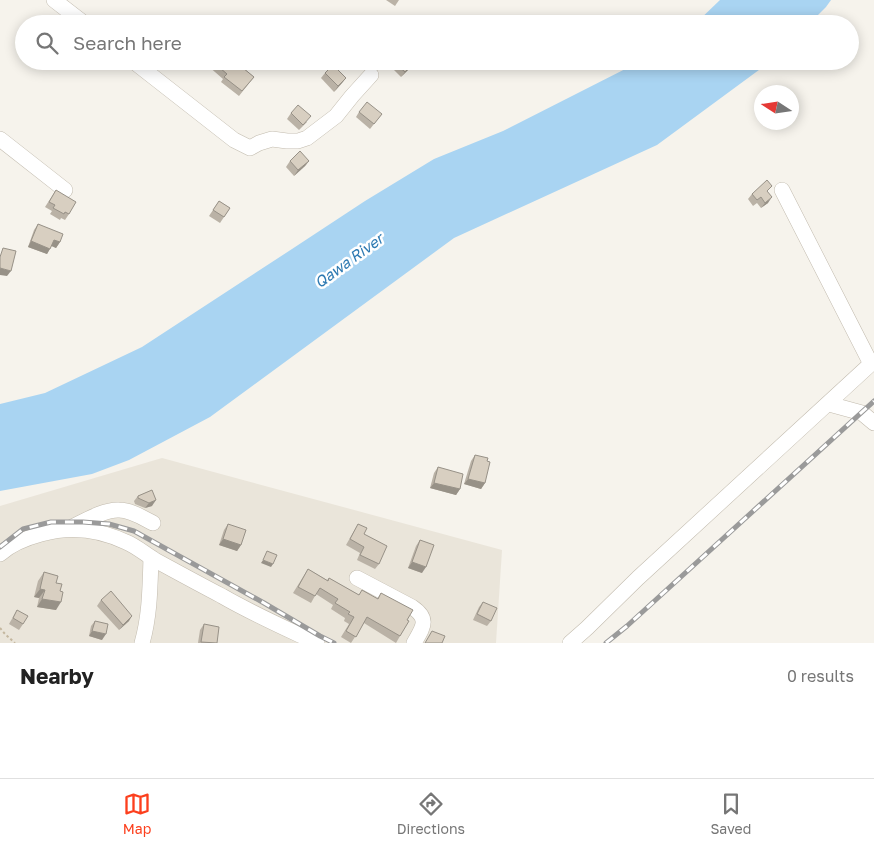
<!DOCTYPE html>
<html lang="en">
<head>
<meta charset="utf-8">
<style>
  :root { --surface:#fff; --page:#f2f2f2; --text:#222; --muted:#767676; --line:#e0e0e0; --accent:#fc3f1d }
  body { margin:0; font-family:"Golos Text",sans-serif; background:var(--page); color:var(--text) }
  .compass { position:absolute; left:754px; top:85px; width:45px; height:45px; border-radius:50%; background:var(--surface); box-shadow:0 2px 12px #0003; rotate:282deg }
  .list { margin:0; padding:0; list-style:none }
  h2 { display:flex; justify-content:space-between; align-items:center; height:65px; margin:0; padding:0 20px; font-size:21px }
  h2 small { font-size:16px; font-weight:400; color:var(--muted) }
  .icon { flex:none; width:28px; height:28px; fill:none; stroke:currentColor; stroke-width:2; stroke-linecap:round; stroke-linejoin:round }
  .map { position:relative; flex:none; width:874px; height:643px; overflow:hidden }
  .search { position:absolute; background:var(--surface); box-shadow:0 2px 12px #0003; left:15px; right:15px; top:15px; height:55px; display:flex; align-items:center; gap:12px; box-sizing:border-box; padding:0 18px; border-radius:28px; color:var(--muted); font-size:19px }
  .sheet { height:135px; background:var(--surface) }
  nav { display:flex; justify-content:space-around; align-items:center; box-sizing:border-box; height:70px; border-top:1px solid var(--line); background:var(--surface); font-size:14px; color:var(--muted) }
  nav a { display:grid; justify-items:center; gap:2px }
  nav .on { color:var(--accent) }
  .map>svg:first-child { display:block }
  .residential { fill:#eae5da }
  .water { fill:#a9d4f2 }
  .lines { fill:none; stroke-linecap:round; stroke-linejoin:round }
  .minor-casing { stroke:#c2bbae; stroke-width:16 }
  .path { stroke:#c4b79f; stroke-width:2; stroke-dasharray:2.5 2.5; stroke-linecap:butt }
  .minor { stroke:#fff; stroke-width:15 }
  .rail-casing { stroke:#9a9a9a; stroke-width:5 }
  .rail { stroke:#fff; stroke-width:3; stroke-dasharray:9; stroke-linecap:butt }
  .wall { fill:#bab2a6 }
  .shaded-wall { fill:#979187 }
  .building { fill:#d8cfc1; stroke:#979187 }
  .labels { text-anchor:middle; stroke-width:5; stroke-linejoin:round; paint-order:stroke }
  .water-label { font-size:15px; font-style:italic; fill:#2e7ab2; stroke:#fff }
</style>
</head>
<body>
<div class="map">
<svg width="874" height="643" viewBox="0 0 874 643">
  <rect width="100%" height="100%" fill="#f6f3ec"/>
  <path class="residential" d="M 162,458 L 502,550 L 496,643 L 0,643 L 0,506 Z"/>
  <g class="water">
    <path d="M 720,0 L 831,0 L 826,7 L 809,24 L 695,24 Z"/>
    <path d="M 641,61 L 771,61 L 657,145 L 454,238 L 210,417 L 129,460 L 92,474 L 0,491 L 0,404 L 45,393 L 142,347 L 292,249 L 365,201 L 434,159 L 503,131 Z"/>
  </g>
  <g class="lines">
    <g class="minor-casing">
      <g id="minor">
        <path d="M 54,0 L 85,24"/>
        <path d="M 133,61 L 234,140 L 250,148 L 259,143 L 272,139 L 287,141 L 298,141 L 307,138 L 336,116 L 352,96 L 371,75"/>
        <path d="M 0,139 L 65,190"/>
        <path d="M 782,190 L 871,364"/>
        <path d="M 829,404 L 862,413 L 874,423"/>
        <path d="M 70,528 C 83,522 104,509 119,510 C 131,510 143,518 153,523"/>
        <path d="M 0,554 C 11,544 26,538 41,534 C 69,526 99,529 126,542 C 136,546 145,554 155,560 C 177,572 199,584 222,596 C 253,614 285,628 317,643"/>
        <path d="M 357,578 L 412,607 C 430,619 423,627 414,643"/>
        <path d="M 142,643 C 150,615 150,587 151,558"/>
        <path d="M 570,643 L 587,628 L 638,578 L 874,361"/>
      </g>
    </g>
    <path class="path" d="M 0,628 L 5,634 L 15,643"/>
    <use href="#minor" class="minor"/>
    <g class="rail-casing">
      <g id="rail">
        <path d="M 0,547 L 23,529 L 51,522 L 83,522 L 109,524 L 134,531 L 264,603 L 320,636 L 334,643"/>
        <path d="M 606,643 L 627,626 L 874,401"/>
      </g>
    </g>
    <use href="#rail" class="rail"/>
  </g>
  <g class="wall">
    <path d="M 386,0 L 399,0 L 395,6 Z"/>
    <path d="M 209,61 L 226,61 L 232,66 L 232,61 L 243,61 L 243,68 L 254,77 L 239,96 L 221,82 L 223,79 L 207,65 Z"/>
    <path d="M 401,61 L 417,61 L 401,77 L 394,70 Z"/>
    <path d="M 325,73 L 346,78 L 342,83 L 334,92 L 321,78 Z"/>
    <path d="M 359,112 L 382,114 L 370,129 L 356,117 Z"/>
    <path d="M 291,113 L 307,122 L 299,130 L 287,119 Z"/>
    <path d="M 290,161 L 309,161 L 305,166 L 294,176 L 286,167 Z"/>
    <path d="M 56,190 L 69,214 L 65,220 L 61,218 L 60,220 L 50,214 L 52,211 L 45,207 Z"/>
    <path d="M 768,192 L 768,203 L 761,208 L 757,203 L 753,206 L 748,199 L 752,194 Z"/>
    <path d="M 219,201 L 230,208 L 220,223 L 209,216 Z"/>
    <path d="M 38,224 L 60,242 L 56,248 L 51,246 L 47,254 L 28,247 L 34,230 Z"/>
    <path d="M 475,455 L 485,483 L 481,489 L 464,484 L 471,461 Z"/>
    <path d="M 438,467 L 460,489 L 456,495 L 430,488 L 434,473 Z"/>
    <path d="M 152,490 L 152,506 L 145,508 L 135,504 L 134,501 L 138,496 Z"/>
    <path d="M 228,524 L 241,545 L 237,551 L 219,545 L 224,530 Z"/>
    <path d="M 358,524 L 379,564 L 375,569 L 357,560 L 360,553 L 346,545 Z"/>
    <path d="M 420,540 L 422,573 L 408,568 L 416,546 Z"/>
    <path d="M 308,569 L 327,580 L 329,578 L 359,595 L 362,590 L 377,599 L 381,593 L 407,620 L 400,636 L 396,643 L 364,623 L 351,643 L 341,637 L 349,624 L 344,621 L 345,618 L 331,609 L 333,605 L 316,594 L 311,603 L 293,593 Z"/>
    <path d="M 44,572 L 56,583 L 60,591 L 56,610 L 37,607 L 39,598 L 34,597 L 38,581 Z"/>
    <path d="M 101,600 L 129,621 L 119,630 L 97,606 Z"/>
    <path d="M 483,602 L 491,621 L 487,626 L 473,620 L 479,607 Z"/>
    <path d="M 17,610 L 23,624 L 19,630 L 9,624 Z"/>
    <path d="M 95,621 L 102,640 L 89,636 L 91,626 Z"/>
    <path d="M 204,624 L 217,643 L 198,643 L 200,630 Z"/>
  </g>
  <g class="shaded-wall">
    <path d="M 416,61 L 417,61 L 401,77 L 405,72 Z"/>
    <path d="M 346,78 L 342,83 L 334,92 L 338,86 Z"/>
    <path d="M 309,161 L 305,166 L 294,176 L 298,170 Z"/>
    <path d="M 772,197 L 768,203 L 761,208 L 765,203 Z"/>
    <path d="M 54,240 L 60,242 L 56,248 L 50,245 Z"/>
    <path d="M 31,241 L 50,249 L 47,254 L 28,247 Z"/>
    <path d="M 0,268 L 11,271 L 7,276 L 0,275 Z"/>
    <path d="M 468,479 L 485,483 L 481,489 L 464,484 Z"/>
    <path d="M 434,483 L 460,489 L 456,495 L 430,488 Z"/>
    <path d="M 156,500 L 152,506 L 145,508 L 149,503 Z"/>
    <path d="M 223,539 L 241,545 L 237,551 L 219,545 Z"/>
    <path d="M 263,560 L 273,564 L 271,567 L 261,563 Z"/>
    <path d="M 412,562 L 426,567 L 422,573 L 408,568 Z"/>
    <path d="M 40,589 L 45,590 L 39,598 L 34,597 Z"/>
    <path d="M 42,599 L 61,602 L 56,610 L 37,607 Z"/>
    <path d="M 132,616 L 129,621 L 119,630 L 123,625 Z"/>
    <path d="M 92,631 L 106,634 L 102,640 L 89,636 Z"/>
  </g>
  <g class="building">
    <path d="M 212,61 L 226,61 L 235,68 L 235,61 L 243,61 L 243,68 L 254,77 L 242,91 L 224,77 L 227,74 Z"/>
    <path d="M 401,61 L 416,61 L 405,72 L 397,65 Z"/>
    <path d="M 333,65 L 346,78 L 338,86 L 325,73 Z"/>
    <path d="M 367,102 L 382,114 L 374,124 L 359,112 Z"/>
    <path d="M 298,105 L 311,116 L 303,125 L 291,113 Z"/>
    <path d="M 300,151 L 309,161 L 298,170 L 290,161 Z"/>
    <path d="M 767,180 L 772,186 L 767,191 L 772,197 L 765,203 L 761,197 L 757,200 L 752,194 Z"/>
    <path d="M 56,190 L 76,202 L 69,214 L 65,212 L 64,214 L 53,208 L 55,205 L 49,202 Z"/>
    <path d="M 219,201 L 230,208 L 224,217 L 213,210 Z"/>
    <path d="M 38,224 L 63,234 L 60,242 L 54,240 L 50,249 L 31,241 Z"/>
    <path d="M 3,248 L 16,251 L 11,271 L 0,268 L 0,257 Z"/>
    <path d="M 475,455 L 488,458 L 487,461 L 490,462 L 485,483 L 468,479 Z"/>
    <path d="M 438,467 L 463,474 L 460,489 L 434,483 Z"/>
    <path d="M 152,490 L 156,500 L 149,503 L 138,498 L 138,496 Z"/>
    <path d="M 228,524 L 246,530 L 241,545 L 223,539 Z"/>
    <path d="M 358,524 L 367,528 L 364,534 L 387,546 L 379,564 L 360,555 L 364,547 L 350,539 Z"/>
    <path d="M 420,540 L 434,545 L 426,567 L 412,562 Z"/>
    <path d="M 267,551 L 277,555 L 273,564 L 263,560 Z"/>
    <path d="M 308,569 L 328,581 L 329,578 L 359,595 L 362,590 L 378,599 L 381,593 L 413,610 L 407,620 L 409,621 L 400,636 L 367,617 L 356,637 L 346,631 L 354,617 L 348,614 L 350,612 L 335,603 L 338,599 L 320,588 L 315,596 L 298,587 Z"/>
    <path d="M 44,572 L 58,576 L 56,583 L 62,584 L 60,591 L 63,592 L 61,602 L 42,599 L 45,590 L 40,589 Z"/>
    <path d="M 111,591 L 132,616 L 123,625 L 101,600 Z"/>
    <path d="M 483,602 L 497,608 L 491,621 L 477,614 Z"/>
    <path d="M 17,610 L 28,616 L 23,624 L 13,618 Z"/>
    <path d="M 95,621 L 108,624 L 106,634 L 92,631 Z"/>
    <path d="M 204,624 L 219,627 L 217,643 L 201,642 Z"/>
    <path d="M 432,631 L 445,636 L 442,643 L 425,643 Z"/>
  </g>
  <g class="labels">
    <g class="water-label">
      <text transform="translate(349 261) rotate(-36)" y="5">Qawa River</text>
    </g>
  </g>
</svg>
<svg class="compass" viewBox="-18 -18 36 36"><path d="M0-13l5 13h-10z" fill="#e53935"/><path d="M0 13l5-13h-10z" fill="#767676"/></svg>
<div class="search"><svg class="icon" aria-label="search" viewBox="0 0 24 24"><circle cx="10" cy="10" r="6"/><path d="M15 15l6 6"/></svg>Search here</div>
</div>
<section class="sheet">
<h2>Nearby<small>0 results</small></h2>
<ul class="list">
</ul>
</section>
<nav>
<a class="on"><svg class="icon" aria-label="map" viewBox="0 0 24 24"><path d="M3 6l6-2 6 2 6-2v14l-6 2-6-2-6 2zM9 4v14M15 6v14"/></svg>Map</a>
<a><svg class="icon" aria-label="directions" viewBox="0 0 24 24"><path d="M12 3l9 9-9 9-9-9zM9 14v-3h6M13 9l2 2-2 2"/></svg>Directions</a>
<a><svg class="icon" aria-label="saved" viewBox="0 0 24 24"><path d="M7 4h10v16l-5-4-5 4z"/></svg>Saved</a>
</nav>
</body>
</html>
